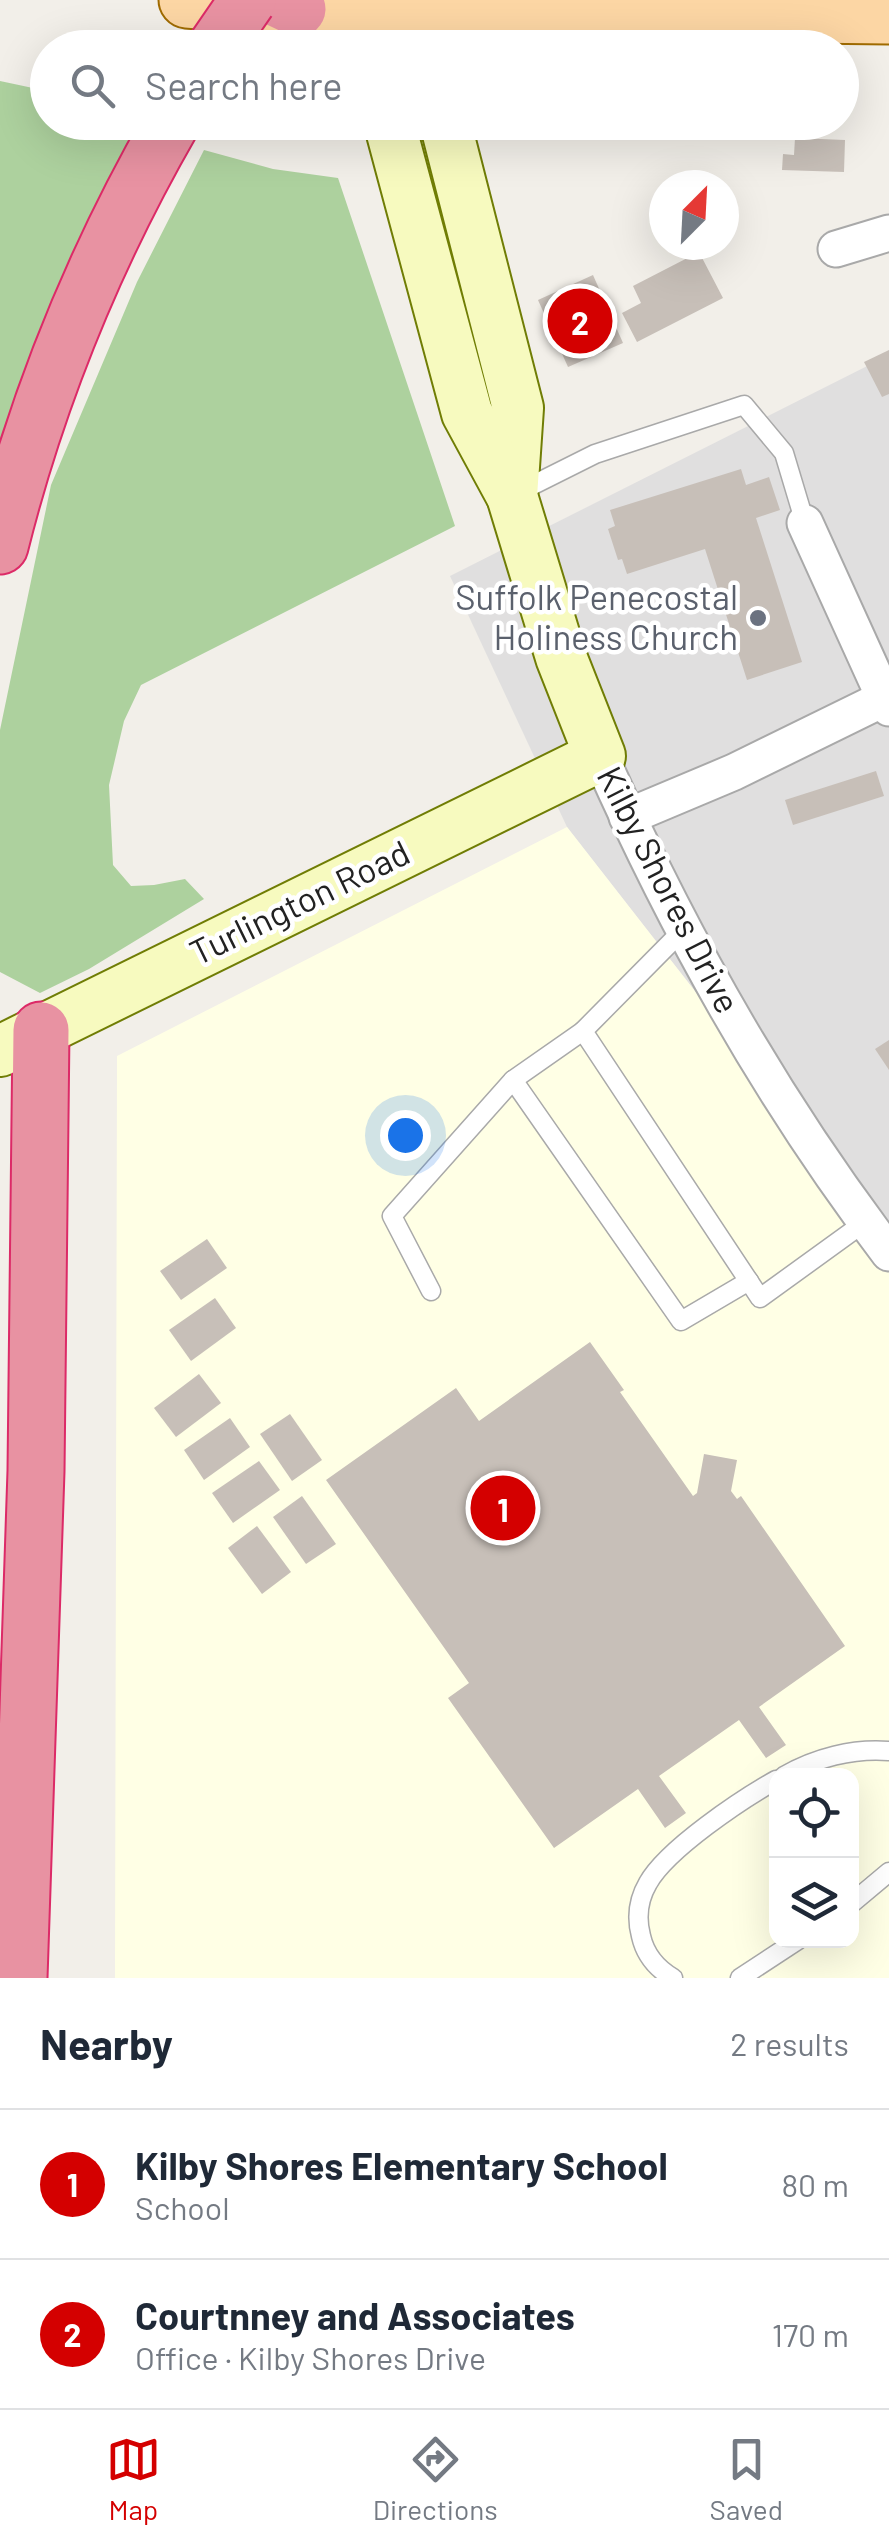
<!DOCTYPE html>
<html lang="en">
<head>
<meta charset="utf-8">
<style>
  :root { --surface:#fff; --page:#f2f2f3; --text:#1f2937; --muted:#747a83; --line:#e0e1e3; --accent:#d40000 }
  body { margin:0; font-family:Barlow,sans-serif; background:var(--page); color:var(--text) }
  .controls { position:absolute; right:30px; bottom:30px; display:grid; overflow:hidden; border-radius:20px; box-shadow:0 10px 40px #0002 }
  .controls button { width:90px; height:90px; display:grid; place-items:center; padding:0; border:0; border-bottom:2px solid var(--line); background:var(--surface); color:var(--text); font:50px sans-serif }
  .compass { position:absolute; left:649px; top:170px; width:90px; height:90px; border-radius:50%; background:var(--surface); box-shadow:0 10px 40px #0002; rotate:24deg }
  .you { position:absolute; left:405px; top:1135px; width:35px; height:35px; margin:-25px; border:8px solid #fff; border-radius:50%; background:#1a73e8; box-shadow:0 0 0 15px #1a73e833 }
  .badge { display:grid; place-items:center; width:65px; height:65px; border-radius:50%; background:var(--accent); color:#fff; font-size:32px; font-weight:700 }
  .pin { position:absolute; translate:-50% -50%; border:5px solid #fff; box-shadow:0 2px 10px #0006 }
  .list { margin:0; padding:0; list-style:none }
  h2 { display:flex; justify-content:space-between; align-items:center; height:130px; margin:0; padding:0 40px; font-size:42px }
  h2 small { font-size:32px; font-weight:400; color:var(--muted) }
  .list li { display:grid; grid-template-columns:65px 1fr auto; gap:30px; align-items:center; box-sizing:border-box; height:150px; padding:0 40px; border-top:2px solid var(--line) }
  .list b { display:block; font-size:38px; white-space:nowrap }
  .list p { margin:0; font-size:32px; white-space:nowrap; color:var(--muted) }
  .list em { font-size:32px; font-style:normal; color:var(--muted) }
  .icon { flex:none; width:55px; height:55px; fill:none; stroke:currentColor; stroke-width:2; stroke-linecap:round; stroke-linejoin:round }
  .map { position:relative; flex:none; width:889px; height:1978px; overflow:hidden }
  .search { position:absolute; background:var(--surface); box-shadow:0 10px 40px #0002; left:30px; right:30px; top:30px; height:110px; display:flex; align-items:center; gap:25px; box-sizing:border-box; padding:0 35px; border-radius:55px; color:var(--muted); font-size:38px }
  .sheet { height:430px; background:var(--surface) }
  nav { display:flex; justify-content:space-around; align-items:center; box-sizing:border-box; height:140px; border-top:2px solid var(--line); background:var(--surface); font-size:28px; color:var(--muted) }
  nav a { display:grid; justify-items:center; gap:5px }
  nav .on { color:var(--accent) }
  .map>svg:first-child { display:block }
  .residential { fill:#e0dfdf }
  .education { fill:#ffffe5; fill-rule:evenodd }
  .forest { fill:#add19e }
  .building { fill:#c7bfb8 }
  .lines { fill:none; stroke-linecap:round; stroke-linejoin:round }
  .lane-casing { stroke:#a9a9a9; stroke-width:21 }
  .street-casing { stroke:#a9a9a9; stroke-width:39 }
  .secondary-casing { stroke:#707d05; stroke-width:54 }
  .primary-casing { stroke:#a06b00; stroke-width:59 }
  .highway-casing { stroke:#dc2a67; stroke-width:59 }
  .lane { stroke:#fff; stroke-width:18 }
  .street { stroke:#fff; stroke-width:35 }
  .secondary { stroke:#f7fabf; stroke-width:50 }
  .primary { stroke:#fcd6a4; stroke-width:55 }
  .highway { stroke:#e892a2; stroke-width:55 }
  .highway-bridge-casing { stroke:#dc2a67; stroke-width:59; stroke-linecap:butt }
  .highway-bridge { stroke:#e892a2; stroke-width:55 }
  .worship-dot { fill:#6b7280; stroke:#fff; stroke-width:4 }
  .labels { text-anchor:middle; stroke-width:9; stroke-linejoin:round; paint-order:stroke }
  .worship-label { font-size:35px; fill:#5b616d; stroke:#fff; text-anchor:end }
  .street-label { font-size:35px; fill:#222; stroke:#fff }
</style>
</head>
<body>
<div class="map">
<svg width="889" height="1978" viewBox="0 0 889 1978">
  <rect width="100%" height="100%" fill="#f2efe9"/>
  <path class="residential" d="M 889,355 L 889,1240 L 567,827 L 450,576 Z"/>
  <path class="education" d="M 567,827 L 889,1240 L 889,1978 L 115,1978 L 117,1056 ZM 776,1776 L 852,1776 L 852,1940 L 776,1940 Z"/>
  <g class="forest">
    <path d="M 0,81 L 47,91 L 48,122 L 120,123 L 134,133 L 50,326 L 0,469 Z"/>
    <path d="M 204,150 L 273,169 L 338,178 L 455,526 L 141,685 L 124,721 L 109,785 L 113,865 L 131,886 L 154,885 L 185,879 L 204,899 L 89,969 L 40,993 L 0,972 L 0,730 L 51,485 L 137,282 Z"/>
  </g>
  <g class="building">
    <path d="M 795,138 L 845,140 L 844,172 L 782,170 L 783,154 L 794,155 Z"/>
    <path d="M 699,252 L 723,298 L 637,342 L 622,313 L 641,303 L 633,286 Z"/>
    <path d="M 593,275 L 623,343 L 568,367 L 538,300 Z"/>
    <path d="M 889,350 L 889,394 L 882,397 L 864,362 Z"/>
    <path d="M 741,469 L 746,485 L 769,477 L 780,510 L 756,518 L 802,662 L 747,680 L 705,549 L 627,574 L 622,559 L 618,560 L 608,529 L 615,526 L 610,510 Z"/>
    <path d="M 876,771 L 884,796 L 793,825 L 785,800 Z"/>
    <path d="M 889,1040 L 889,1070 L 875,1049 Z"/>
    <path d="M 207,1239 L 227,1268 L 181,1300 L 160,1271 Z"/>
    <path d="M 215,1298 L 236,1328 L 191,1361 L 169,1330 Z"/>
    <path d="M 590,1342 L 624,1390 L 620,1392 L 693,1496 L 697,1493 L 704,1454 L 737,1460 L 731,1491 L 737,1499 L 741,1496 L 845,1646 L 759,1707 L 786,1745 L 766,1758 L 739,1720 L 659,1776 L 686,1813 L 665,1828 L 638,1789 L 554,1848 L 448,1698 L 469,1683 L 326,1480 L 456,1388 L 479,1421 Z"/>
    <path d="M 199,1374 L 221,1403 L 176,1437 L 154,1408 Z"/>
    <path d="M 290,1414 L 322,1460 L 292,1481 L 260,1434 Z"/>
    <path d="M 230,1418 L 250,1447 L 204,1480 L 184,1450 Z"/>
    <path d="M 259,1461 L 280,1490 L 233,1523 L 212,1493 Z"/>
    <path d="M 302,1496 L 336,1544 L 306,1564 L 273,1517 Z"/>
    <path d="M 257,1526 L 291,1572 L 262,1594 L 228,1548 Z"/>
  </g>
  <g class="lines">
    <g class="lane-casing">
      <g id="lane">
        <path d="M 517,493 L 595,454 L 744,405 L 784,453 L 805,523"/>
        <path d="M 683,930 L 583,1031 L 760,1298 L 865,1222"/>
        <path d="M 513,1080 L 681,1321 L 749,1281"/>
        <path d="M 431,1291 L 392,1216 L 513,1080 L 583,1031"/>
        <path d="M 784,1776 C 815,1758 853,1748 889,1751"/>
        <path d="M 852,1903 L 889,1872"/>
        <path d="M 673,1978 C 656,1968 645,1954 641,1936 C 636,1917 638,1900 648,1883 C 667,1849 742,1799 776,1780"/>
        <path d="M 740,1978 L 798,1940"/>
      </g>
    </g>
    <g class="street-casing">
      <g id="street">
        <path d="M 836,249 L 889,233"/>
        <path d="M 805,523 L 889,708"/>
        <path d="M 600,756 C 678,932 772,1100 889,1253"/>
        <path d="M 627,817 L 734,772 L 883,699"/>
      </g>
    </g>
    <g class="secondary-casing">
      <g id="secondary">
        <path d="M 353,8 L 365,48"/>
        <path d="M 445,122 L 518,408 L 512,496"/>
        <path d="M 0,1051 L 600,756 L 561,657 L 512,496 L 467,413 L 389,122"/>
      </g>
    </g>
    <g class="primary-casing">
      <path id="primary" d="M 187,0 L 298,9 L 889,16"/>
    </g>
    <g class="highway-casing">
      <g id="highway">
        <path d="M 279,0 L 298,9"/>
        <path d="M 0,546 C 37,398 96,254 172,122"/>
        <path d="M 19,1978 L 36,1471 L 41,1030"/>
      </g>
    </g>
    <use href="#lane" class="lane"/>
    <use href="#street" class="street"/>
    <use href="#secondary" class="secondary"/>
    <use href="#primary" class="primary"/>
    <use href="#highway" class="highway"/>
    <g class="highway-bridge-casing">
      <path id="highway-bridge" d="M 215,48 L 248,0"/>
    </g>
    <use href="#highway-bridge" class="highway-bridge"/>
  </g>
  <circle class="worship-dot" cx="758" cy="618" r="10"/>
  <g class="labels">
    <g class="worship-label">
      <text x="738" y="610">Suffolk Penecostal<tspan x="738" dy="40">Holiness Church</tspan></text>
    </g>
    <g class="street-label">
      <text transform="translate(668 890) rotate(63)" y="12">Kilby Shores Drive</text>
      <text transform="translate(300 903) rotate(-26)" y="12">Turlington Road</text>
    </g>
  </g>
</svg>
<div class="controls">
<button><svg class="icon" aria-label="locate" viewBox="0 0 24 24"><circle cx="12" cy="12" r="6"/><path d="M12 2v4M12 18v4M2 12h4M18 12h4"/></svg></button>
<button><svg class="icon" aria-label="layers" viewBox="0 0 24 24"><path d="M12 4l9 5-9 5-9-5zM3 14l9 5 9-5"/></svg></button>
</div>
<svg class="compass" viewBox="-18 -18 36 36"><path d="M0-13l5 13h-10z" fill="#e53935"/><path d="M0 13l5-13h-10z" fill="#747a83"/></svg>
<div class="you"></div>
<div class="pin badge" style="left:503px;top:1508px">1</div>
<div class="pin badge" style="left:580px;top:321px">2</div>
<div class="search"><svg class="icon" aria-label="search" viewBox="0 0 24 24"><circle cx="10" cy="10" r="6"/><path d="M15 15l6 6"/></svg>Search here</div>
</div>
<section class="sheet">
<h2>Nearby<small>2 results</small></h2>
<ul class="list">
<li><span class="badge">1</span><div><b>Kilby Shores Elementary School</b><p>School</p></div><em>80 m</em></li>
<li><span class="badge">2</span><div><b>Courtnney and Associates</b><p>Office · Kilby Shores Drive</p></div><em>170 m</em></li>
</ul>
</section>
<nav>
<a class="on"><svg class="icon" aria-label="map" viewBox="0 0 24 24"><path d="M3 6l6-2 6 2 6-2v14l-6 2-6-2-6 2zM9 4v14M15 6v14"/></svg>Map</a>
<a><svg class="icon" aria-label="directions" viewBox="0 0 24 24"><path d="M12 3l9 9-9 9-9-9zM9 14v-3h6M13 9l2 2-2 2"/></svg>Directions</a>
<a><svg class="icon" aria-label="saved" viewBox="0 0 24 24"><path d="M7 4h10v16l-5-4-5 4z"/></svg>Saved</a>
</nav>
</body>
</html>
